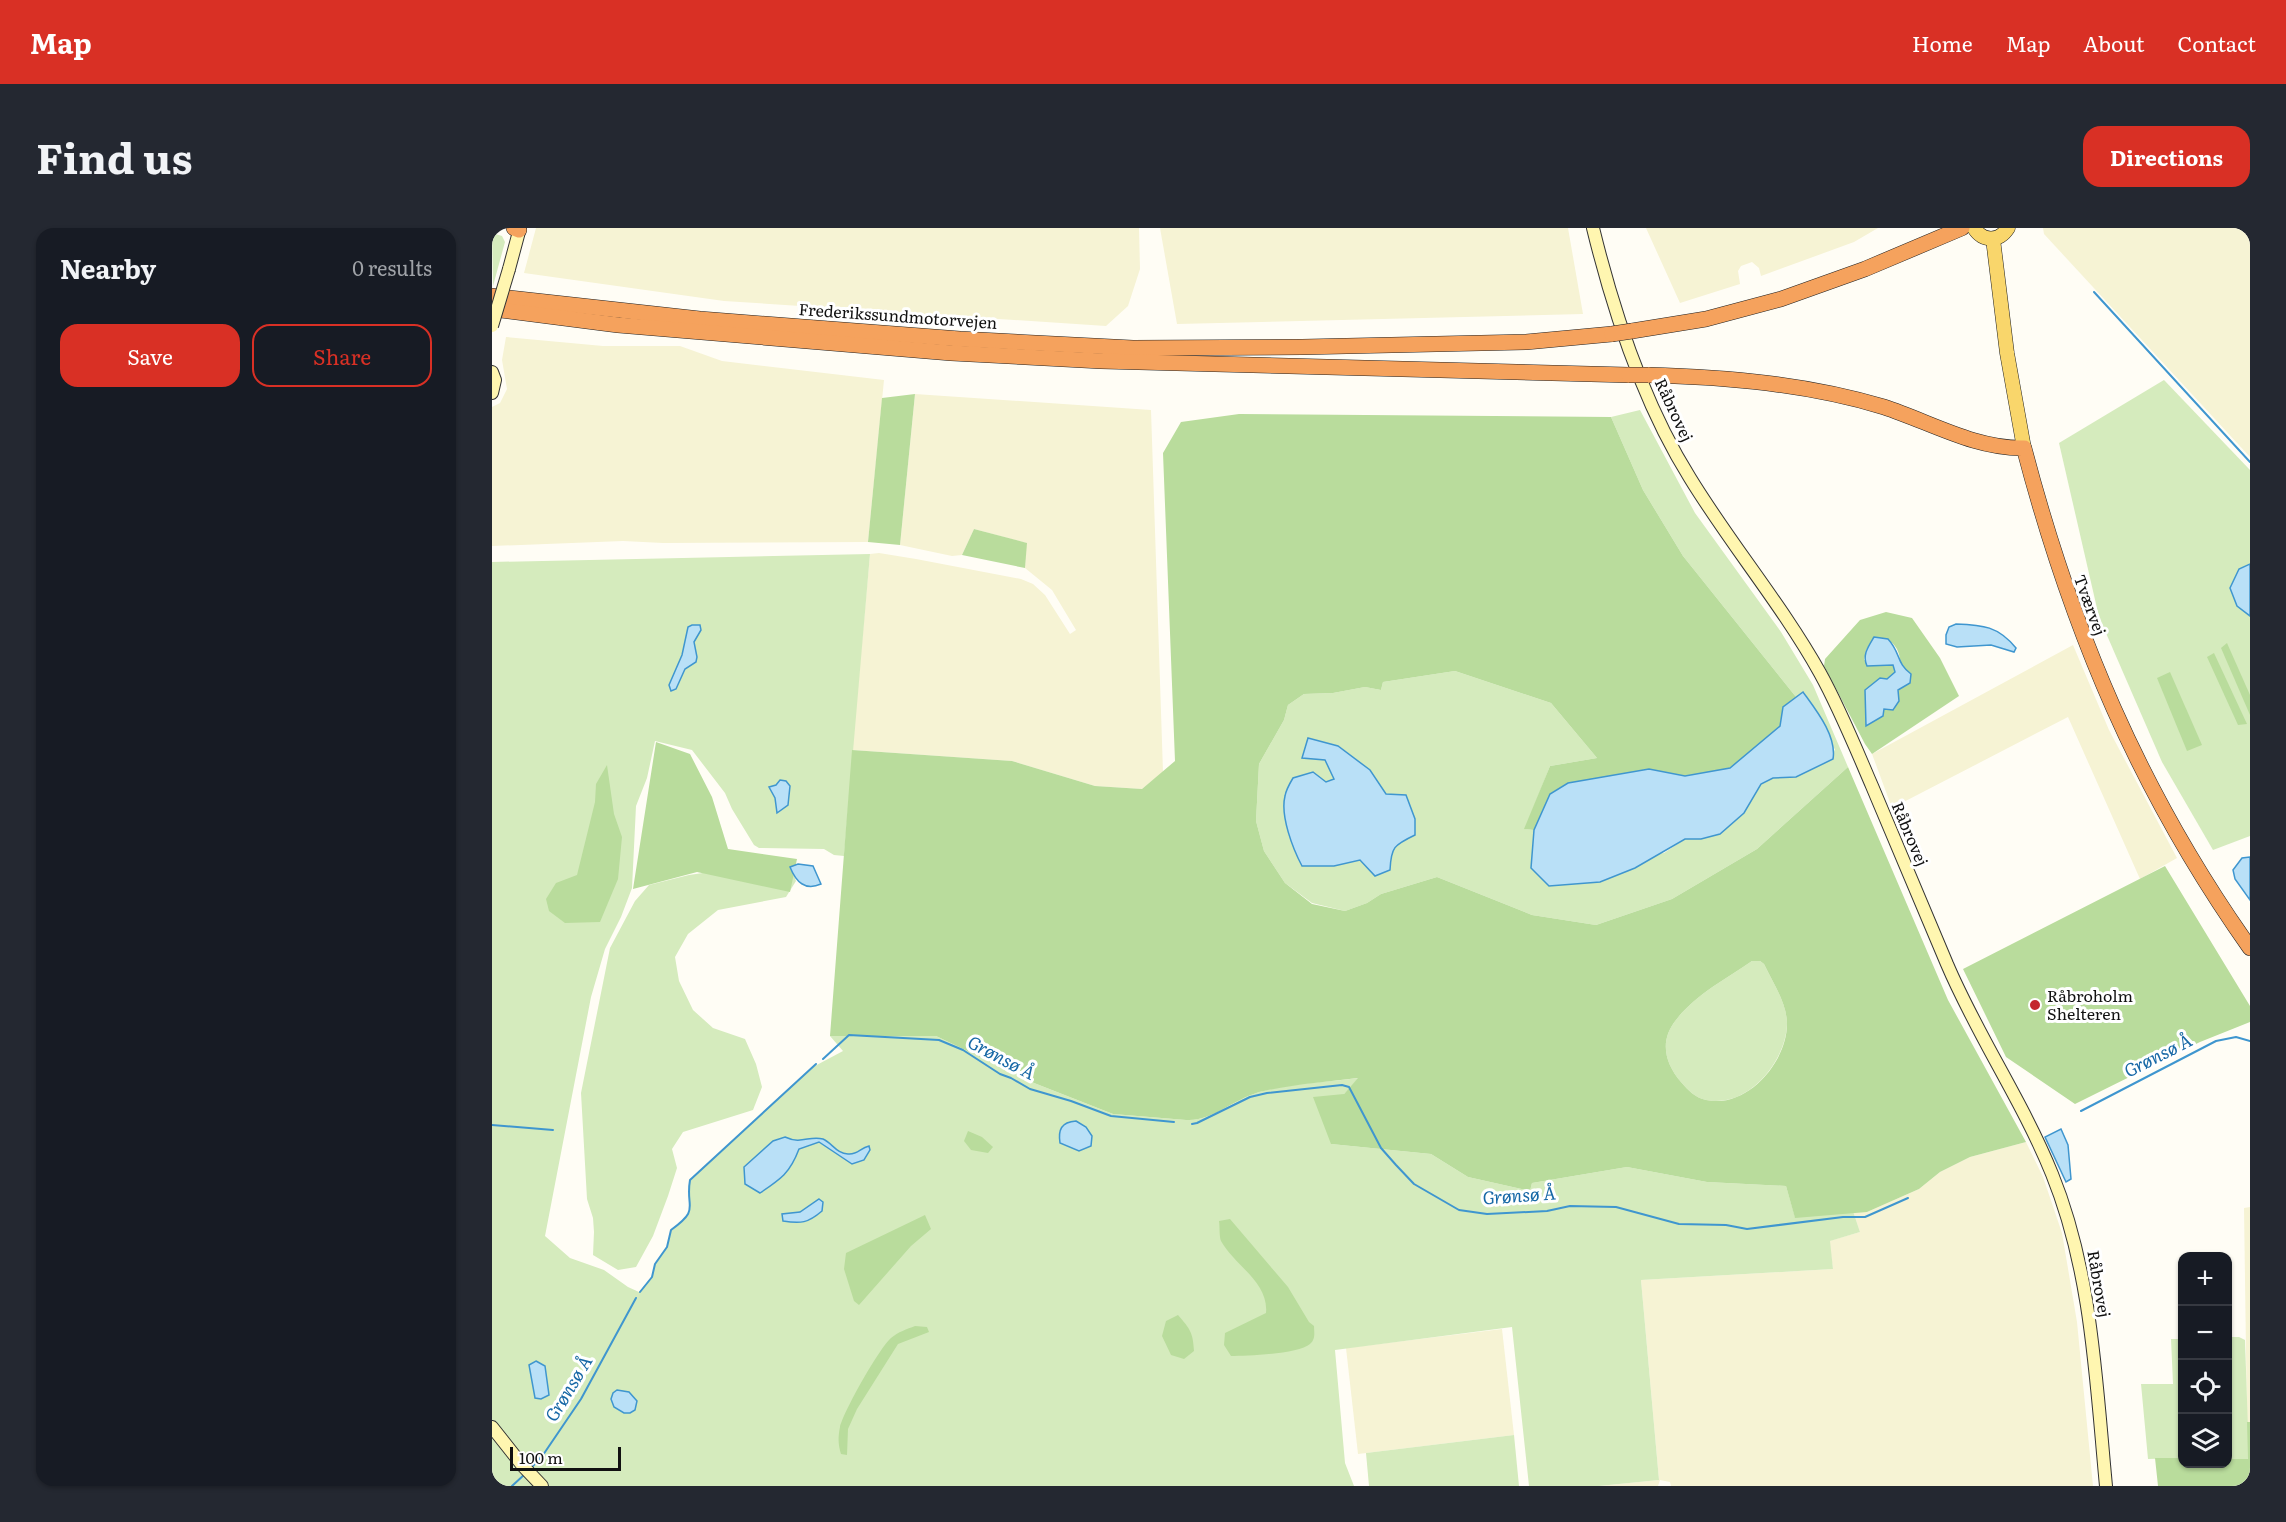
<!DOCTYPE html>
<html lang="en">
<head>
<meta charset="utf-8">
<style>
  :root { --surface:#171b24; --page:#242831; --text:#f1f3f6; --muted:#9ea1a6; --line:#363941; --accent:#d93025 }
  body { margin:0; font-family:Literata,serif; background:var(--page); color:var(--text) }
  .controls { position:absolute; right:18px; bottom:18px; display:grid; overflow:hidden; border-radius:12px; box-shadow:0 2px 4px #0004 }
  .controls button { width:54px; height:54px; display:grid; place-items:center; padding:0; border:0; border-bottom:2px solid var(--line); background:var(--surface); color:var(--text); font:30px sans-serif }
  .scale { position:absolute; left:18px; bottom:15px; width:111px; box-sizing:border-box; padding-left:6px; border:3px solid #111; border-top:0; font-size:16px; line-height:21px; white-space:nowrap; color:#111; -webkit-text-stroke:4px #fff; paint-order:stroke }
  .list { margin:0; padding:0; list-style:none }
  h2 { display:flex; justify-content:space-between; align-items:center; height:78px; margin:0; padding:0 24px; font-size:26px }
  h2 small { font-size:20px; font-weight:400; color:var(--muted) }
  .actions { display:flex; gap:12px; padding:18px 24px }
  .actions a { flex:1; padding:14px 0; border:2px solid var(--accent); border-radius:18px; text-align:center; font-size:21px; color:var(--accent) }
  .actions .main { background:var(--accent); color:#fff }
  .icon { flex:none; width:33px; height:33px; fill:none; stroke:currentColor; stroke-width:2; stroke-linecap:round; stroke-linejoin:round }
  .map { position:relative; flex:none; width:1758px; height:1258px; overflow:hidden; border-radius:18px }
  header { display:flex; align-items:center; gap:36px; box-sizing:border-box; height:84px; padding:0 30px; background:var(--accent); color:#fff }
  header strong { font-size:28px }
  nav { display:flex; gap:33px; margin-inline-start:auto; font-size:21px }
  .intro { display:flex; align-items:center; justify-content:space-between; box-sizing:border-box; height:144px; padding:0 36px }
  h1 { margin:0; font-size:42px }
  .button { padding:15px 27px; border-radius:18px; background:var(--accent); color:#fff; font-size:21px; font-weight:700 }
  main { display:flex; gap:36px; padding:0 36px }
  aside { flex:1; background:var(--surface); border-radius:18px; box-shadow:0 2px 4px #0004 }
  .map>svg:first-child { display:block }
  .farmland { fill:#f6f3d4 }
  .green { fill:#d5ebbd; fill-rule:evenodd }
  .forest { fill:#b9dc9c; fill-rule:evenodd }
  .water { fill:#b9e0f7; stroke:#3f96cf; stroke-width:1.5 }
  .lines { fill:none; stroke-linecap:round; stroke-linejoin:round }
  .stream { stroke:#3f96cf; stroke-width:2 }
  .secondary-casing { stroke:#333; stroke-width:14 }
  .primary-casing { stroke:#222; stroke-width:15 }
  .highway-casing { stroke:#222; stroke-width:16 }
  .secondary { stroke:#fff6b0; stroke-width:12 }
  .primary { stroke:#f9d66b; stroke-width:14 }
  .highway { stroke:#f5a25d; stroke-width:15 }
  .secondary-bridge-casing { stroke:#333; stroke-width:14; stroke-linecap:butt }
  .highway-bridge-casing { stroke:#222; stroke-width:16; stroke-linecap:butt }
  .secondary-bridge { stroke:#fff6b0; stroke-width:12 }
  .highway-bridge { stroke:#f5a25d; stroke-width:15 }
  .poi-dot { fill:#c4262e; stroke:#fff; stroke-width:2 }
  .labels { text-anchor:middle; stroke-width:6; stroke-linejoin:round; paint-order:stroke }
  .street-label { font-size:16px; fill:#111; stroke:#fff }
  .poi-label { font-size:16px; fill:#111; stroke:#fff; text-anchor:start }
  .water-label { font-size:18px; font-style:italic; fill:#1768a6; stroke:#fff }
</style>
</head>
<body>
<header>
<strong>Map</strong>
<nav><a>Home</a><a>Map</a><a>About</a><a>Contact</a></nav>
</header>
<div class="intro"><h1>Find us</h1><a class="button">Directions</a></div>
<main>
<aside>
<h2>Nearby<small>0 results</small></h2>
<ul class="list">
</ul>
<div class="actions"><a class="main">Save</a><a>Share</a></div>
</aside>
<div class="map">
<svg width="1758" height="1258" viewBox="0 0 1758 1258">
  <rect width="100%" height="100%" fill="#fffdf5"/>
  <g class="farmland">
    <path d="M 44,0 L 647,0 L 648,41 L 636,78 L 614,98 L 232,73 L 32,45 Z"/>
    <path d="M 668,0 L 1076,0 L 1091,86 L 685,96 Z"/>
    <path d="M 1154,0 L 1386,0 L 1362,14 L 1269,48 L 1267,40 L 1260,34 L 1249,38 L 1246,43 L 1248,56 L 1188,75 Z"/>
    <path d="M 1551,0 L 1758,0 L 1758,229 L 1552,6 Z"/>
    <path d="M 14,109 L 111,118 L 188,118 L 230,133 L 392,152 L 376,314 L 171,315 L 131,313 L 0,318 L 0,179 L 8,175 L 15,161 L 10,132 Z"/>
    <path d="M 423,166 L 659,182 L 671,544 L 650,561 L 603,558 L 520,533 L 360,522 L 378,326 L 387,325 L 424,331 L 529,351 L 541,356 L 553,367 L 578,406 L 584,402 L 560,362 L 533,340 L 534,315 L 482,301 L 470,327 L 460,328 L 408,317 Z"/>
    <path d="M 1581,417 L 1617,502 L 1685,630 L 1648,651 L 1576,489 L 1400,580 L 1380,526 Z"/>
    <path d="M 1534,914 L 1551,949 L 1570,1005 L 1585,1094 L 1601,1258 L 1179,1258 L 1178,1254 L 1168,1252 L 1166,1258 L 1107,1258 L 1167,1252 L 1149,1052 L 1341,1041 L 1337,1013 L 1368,1004 L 1361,983 L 1375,984 L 1427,961 L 1448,944 L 1478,929 Z"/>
    <path d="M 1758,979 L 1758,1194 L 1755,1194 L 1752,980 Z"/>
    <path d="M 1010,1101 L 1022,1207 L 866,1226 L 854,1120 Z"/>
  </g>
  <g class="green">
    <path d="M 0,5 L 10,8 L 13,14 L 1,58 Z"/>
    <path d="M 1672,152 L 1758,242 L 1758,608 L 1721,622 L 1670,534 L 1607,389 L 1567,215 Z"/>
    <path d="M 1148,182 L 1203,285 L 1289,404 L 1321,457 L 1356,539 L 1265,621 L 1180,671 L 1104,697 L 1040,687 L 945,649 L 889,666 L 875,675 L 853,683 L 820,675 L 793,655 L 772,623 L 764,593 L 767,536 L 792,492 L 796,477 L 812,466 L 841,465 L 873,459 L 889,462 L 891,454 L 963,443 L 1059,475 L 1105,530 L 1058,538 L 1033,601 L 1042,602 L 1039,640 L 1172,625 L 1193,611 L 1209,611 L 1252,585 L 1268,556 L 1281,550 L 1304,549 L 1343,522 L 1330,492 L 1312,464 L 1304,469 L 1191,328 L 1151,262 L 1119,189 ZM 817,510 L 847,518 L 878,542 L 894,566 L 914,567 L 922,607 L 907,615 L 899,623 L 842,638 L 834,554 L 842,551 L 833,532 Z"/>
    <path d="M 378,326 L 352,628 L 342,627 L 332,621 L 267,620 L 262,617 L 240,581 L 233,565 L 200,522 L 163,513 L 155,550 L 144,578 L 140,660 L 129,689 L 113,721 L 99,769 L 53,1008 L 78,1030 L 112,1042 L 136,1059 L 147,1064 L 160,1049 L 163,1036 L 175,1019 L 179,1002 C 209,980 193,981 198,952 L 321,839 L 351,823 L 338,808 L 444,808 L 542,855 L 621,886 L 694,892 C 720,894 745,869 771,863 C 801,855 836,854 867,850 L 852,866 L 839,916 L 939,926 L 976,949 L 1038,963 L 1040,955 L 1135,939 L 1215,954 L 1294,958 L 1303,989 L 1361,983 L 1368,1004 L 1338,1013 L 1341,1041 L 1149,1052 L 1167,1252 L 1107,1258 L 1037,1258 L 1020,1099 L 843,1122 L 853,1235 L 862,1258 L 0,1258 L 0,334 Z"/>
    <path d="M 297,636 L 304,653 L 294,669 L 226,682 L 196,706 L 183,729 L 187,753 L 201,782 L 221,800 L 253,811 L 264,836 L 270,859 L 261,882 L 191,904 L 180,921 L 185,940 L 176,968 L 161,1008 L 144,1039 L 126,1042 L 101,1027 L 102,1004 L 101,990 L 95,971 L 89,865 L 118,720 L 143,673 L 157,657 L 197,647 L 238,641 Z"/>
    <path d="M 1260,733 L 1268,733 L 1272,736 C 1281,755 1295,775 1295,796 C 1294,834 1255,881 1214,872 C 1202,869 1197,863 1189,854 C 1173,835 1167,813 1184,792 C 1203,767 1234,751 1260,733 Z"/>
    <path d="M 1736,1109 L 1747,1109 L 1753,1112 L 1757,1231 L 1736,1231 Z"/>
    <path d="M 1679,1111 L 1690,1111 L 1690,1230 L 1656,1231 L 1649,1156 L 1681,1156 Z"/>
    <path d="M 1022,1207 L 1027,1258 L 877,1258 L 874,1225 Z"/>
  </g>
  <g class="forest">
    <path d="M 423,166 L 408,317 L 376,314 L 390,170 Z"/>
    <path d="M 747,186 L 1119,189 L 1151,262 L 1191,328 L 1304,469 L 1291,479 L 1288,498 L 1238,540 L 1193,548 L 1157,541 L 1076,555 L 1058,566 L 1042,602 L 1032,601 L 1058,538 L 1105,530 L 1059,475 L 963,443 L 891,454 L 889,462 L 873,459 L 841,465 L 812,466 L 796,477 L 792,492 L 767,536 L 764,593 L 772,623 L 793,655 L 820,676 L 853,683 L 875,675 L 889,666 L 945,649 L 1040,687 L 1104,697 L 1180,671 L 1265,621 L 1356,539 L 1456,772 L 1534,914 L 1478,929 L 1448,944 L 1427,961 L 1375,984 L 1303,990 L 1294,958 L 1215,954 L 1135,939 L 1040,955 L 1038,963 L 976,949 L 939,926 L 839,916 L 821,869 L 852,866 L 866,850 C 835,854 803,856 772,863 C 745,868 721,894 694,892 L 621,886 L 542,855 L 444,808 L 338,808 L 360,522 L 520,533 L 603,558 L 650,561 L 683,533 L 671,225 L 689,194 ZM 1260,733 L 1268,733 L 1272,736 C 1281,755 1295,775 1295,796 C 1295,834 1255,881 1214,872 C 1202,869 1197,863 1189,854 C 1173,835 1167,813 1184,792 C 1203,767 1234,751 1260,733 Z"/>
    <path d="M 482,301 L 535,315 L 533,340 L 470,327 Z"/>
    <path d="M 1394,384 L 1420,390 L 1448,430 L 1467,468 L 1380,526 L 1373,516 L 1332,438 L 1333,431 L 1368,392 ZM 1382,409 C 1386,410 1393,410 1396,412 C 1418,424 1406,464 1402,482 L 1392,481 L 1395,451 L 1403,444 L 1401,437 L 1372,432 L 1374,422 Z"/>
    <path d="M 1735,415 L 1758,467 L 1758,487 L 1729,420 Z"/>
    <path d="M 1722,425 L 1755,496 L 1746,497 L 1715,429 Z"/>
    <path d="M 1678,444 L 1710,517 L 1695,523 L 1665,450 Z"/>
    <path d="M 164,514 L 198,526 L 220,569 L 236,621 L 305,631 L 298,664 L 205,644 L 141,661 Z"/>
    <path d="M 115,537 L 122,586 L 130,609 L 126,651 L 108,694 L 73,695 L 57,683 L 54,671 L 64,655 L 85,647 L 103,574 L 104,556 Z"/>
    <path d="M 1673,638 L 1758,778 L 1758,794 L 1708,814 L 1583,876 L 1514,829 L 1471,741 Z"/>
    <path d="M 476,903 L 490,909 L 501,919 L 496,925 L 479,922 L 472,913 Z"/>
    <path d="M 433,987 L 439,1001 L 419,1018 L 367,1077 L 362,1073 L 352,1041 L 354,1025 Z"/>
    <path d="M 738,991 L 796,1059 L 817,1094 L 822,1098 C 822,1104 824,1111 818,1116 C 807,1126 755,1128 739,1128 L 732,1117 L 733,1105 L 774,1085 C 777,1054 742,1037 729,1013 C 727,1008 728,999 727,993 Z"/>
    <path d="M 686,1087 C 698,1101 701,1104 702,1123 L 692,1131 L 679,1127 L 670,1108 L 674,1093 Z"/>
    <path d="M 423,1098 L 435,1099 L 437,1104 L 406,1116 L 365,1181 L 356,1201 L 355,1227 L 349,1226 C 346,1216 346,1209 348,1199 C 352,1183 386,1122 399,1110 C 406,1104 415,1101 423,1098 Z"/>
    <path d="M 1755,1194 L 1758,1194 L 1758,1258 L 1666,1258 L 1663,1230 L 1690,1230 L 1690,1236 L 1736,1236 L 1736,1231 L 1756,1231 Z"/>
  </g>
  <g class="water">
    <path d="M 1758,336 L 1758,388 L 1745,378 L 1738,360 L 1747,341 Z"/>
    <path d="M 1464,396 C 1491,397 1506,398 1524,420 L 1522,424 L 1499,417 L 1465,419 L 1454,416 L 1454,407 L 1457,399 Z"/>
    <path d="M 200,397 L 208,397 L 209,402 L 202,414 L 205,429 L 204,434 L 193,441 L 184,461 L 179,463 L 177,457 L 190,427 L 196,399 Z"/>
    <path d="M 1382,409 L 1396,411 C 1409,425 1404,435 1419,446 L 1418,455 L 1406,462 L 1407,473 L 1401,482 L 1392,481 L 1391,488 L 1374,498 L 1373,462 L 1388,450 L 1395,451 L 1403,444 L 1401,437 L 1375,438 C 1370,427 1376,419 1382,409 Z"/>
    <path d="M 1311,464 C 1324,482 1345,508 1341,531 L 1304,549 L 1281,550 L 1269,556 L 1252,585 L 1228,606 L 1209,611 L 1193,611 L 1143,640 L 1108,654 L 1057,658 L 1039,640 L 1042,602 L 1058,566 L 1076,555 L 1157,541 L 1193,548 L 1238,540 L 1288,498 L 1291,479 Z"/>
    <path d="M 816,510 L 846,518 L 878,542 L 894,566 L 914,567 L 923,591 L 923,607 C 902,617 899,619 898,642 L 883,648 L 868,632 L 842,638 L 810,638 C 801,621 788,588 793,568 C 794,562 798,555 801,550 L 821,544 L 834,554 L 842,551 L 833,532 L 810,530 Z"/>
    <path d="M 288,552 L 294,553 L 298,558 L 296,577 L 285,585 L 283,570 L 277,559 L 284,557 Z"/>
    <path d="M 1758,629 L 1758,672 L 1743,651 L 1741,642 L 1750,630 Z"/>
    <path d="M 306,636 L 321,638 L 329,656 C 313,663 304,654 298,639 Z"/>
    <path d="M 584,893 L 594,899 L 600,908 L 599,918 L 587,923 L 568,915 C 566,902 569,894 584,893 Z"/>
    <path d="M 1569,901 L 1576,917 L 1579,951 L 1574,954 L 1553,909 Z"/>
    <path d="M 293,909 C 310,917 317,907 331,911 C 340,915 345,926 356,926 C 366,927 368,920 377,918 L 378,922 L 372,932 L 360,936 L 327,914 L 307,921 C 298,945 289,951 268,965 L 253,956 L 252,939 L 281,913 Z"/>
    <path d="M 327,971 L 331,974 L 330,983 C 316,995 309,996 291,993 L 290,986 L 308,984 Z"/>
    <path d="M 44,1133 L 53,1138 L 57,1167 L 49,1171 L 43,1170 L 37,1137 Z"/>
    <path d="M 125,1162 L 137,1164 L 145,1173 L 143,1182 L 138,1185 L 132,1185 L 122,1179 L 119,1171 L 121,1165 Z"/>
  </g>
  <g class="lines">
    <g class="stream">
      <path d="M 1602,64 L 1758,234"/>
      <path d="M 331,831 L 357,807 L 447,812 L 471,822 L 508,846 L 519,850 L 538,861 L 579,873 L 619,888 L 682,894"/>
      <path d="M 1589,883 L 1724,813 L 1744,809 L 1758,813"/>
      <path d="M 700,896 L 705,895 L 758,869 L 775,865 L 850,857 L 857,859 L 889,920 L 904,937 L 922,956 L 967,982 L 995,986 L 1055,983 L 1078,978 L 1124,979 L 1187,996 L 1234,997 L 1255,1001 L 1351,989 L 1373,989 L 1416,970"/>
      <path d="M 0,897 L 61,902"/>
      <path d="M 148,1064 L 160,1049 L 163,1036 L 175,1019 L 179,1002 C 209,980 193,981 198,952 L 324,836"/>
      <path d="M 39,1240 L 51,1227 L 89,1171 L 144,1070"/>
      <path d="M 20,1258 L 33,1246"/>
    </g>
    <g class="secondary-casing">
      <g id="secondary">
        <path d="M 1101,0 C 1122,86 1151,175 1198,250 C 1239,317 1290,377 1328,445 C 1348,481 1364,521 1380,558 C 1405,618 1430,677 1455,736 C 1486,809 1531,874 1560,946 C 1600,1044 1604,1154 1614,1258"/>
        <path d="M 17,41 L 28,0"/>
        <path d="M 0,144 L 3,152 L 0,165"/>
        <path d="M 0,1199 L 30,1237 L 50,1258"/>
      </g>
    </g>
    <g class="primary-casing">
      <g id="primary">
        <path d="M 1482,0 C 1491,14 1507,14 1516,0"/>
        <path d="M 1501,11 L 1515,125 L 1532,220"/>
      </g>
    </g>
    <g class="highway-casing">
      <g id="highway">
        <path d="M 22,0 L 27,2"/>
        <path d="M 0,68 L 208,91 L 468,111 L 641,120 L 810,119 L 1034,114 L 1120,106"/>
        <path d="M 0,81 L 126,97 L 459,125 L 609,133 L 1137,147"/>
        <path d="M 1140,103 L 1214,91 L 1289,71 L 1373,41 L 1470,0"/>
        <path d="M 1156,147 C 1235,149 1316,156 1392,179 C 1438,194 1483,221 1532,220 C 1580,403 1648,565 1758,720"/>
      </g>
    </g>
    <use href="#secondary" class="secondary"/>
    <use href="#primary" class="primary"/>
    <use href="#highway" class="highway"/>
    <g class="secondary-bridge-casing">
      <path id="secondary-bridge" d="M 0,98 L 17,41"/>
    </g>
    <g class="highway-bridge-casing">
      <g id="highway-bridge">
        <path d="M 1120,106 L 1140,103"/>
        <path d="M 1137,147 L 1156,147"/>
      </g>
    </g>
    <use href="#secondary-bridge" class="secondary-bridge"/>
    <use href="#highway-bridge" class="highway-bridge"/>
  </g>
  <circle class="poi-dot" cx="1543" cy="777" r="6"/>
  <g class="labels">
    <g class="street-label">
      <text transform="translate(406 88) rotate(4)" y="6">Frederikssundmotorvejen</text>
      <text transform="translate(1182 182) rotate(65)" y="6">Råbrovej</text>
      <text transform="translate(1598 377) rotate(70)" y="6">Tværvej</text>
      <text transform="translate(1418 606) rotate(67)" y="6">Råbrovej</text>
      <text transform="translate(1607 1056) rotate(80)" y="6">Råbrovej</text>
    </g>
    <g class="poi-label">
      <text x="1555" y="774">Råbroholm<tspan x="1555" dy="18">Shelteren</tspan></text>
    </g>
    <g class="water-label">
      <text transform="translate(1666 828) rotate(-27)" y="6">Grønsø Å</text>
      <text transform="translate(509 830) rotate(28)" y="6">Grønsø Å</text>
      <text transform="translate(1027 968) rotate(-4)" y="6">Grønsø Å</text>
      <text transform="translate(77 1161) rotate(-59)" y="6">Grønsø Å</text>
    </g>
  </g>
</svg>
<div class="controls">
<button>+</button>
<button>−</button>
<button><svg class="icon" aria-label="locate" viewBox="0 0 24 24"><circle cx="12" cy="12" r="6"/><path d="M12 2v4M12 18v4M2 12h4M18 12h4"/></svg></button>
<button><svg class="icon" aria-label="layers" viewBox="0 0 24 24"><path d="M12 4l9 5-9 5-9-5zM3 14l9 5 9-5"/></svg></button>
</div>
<div class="scale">100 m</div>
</div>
</main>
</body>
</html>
